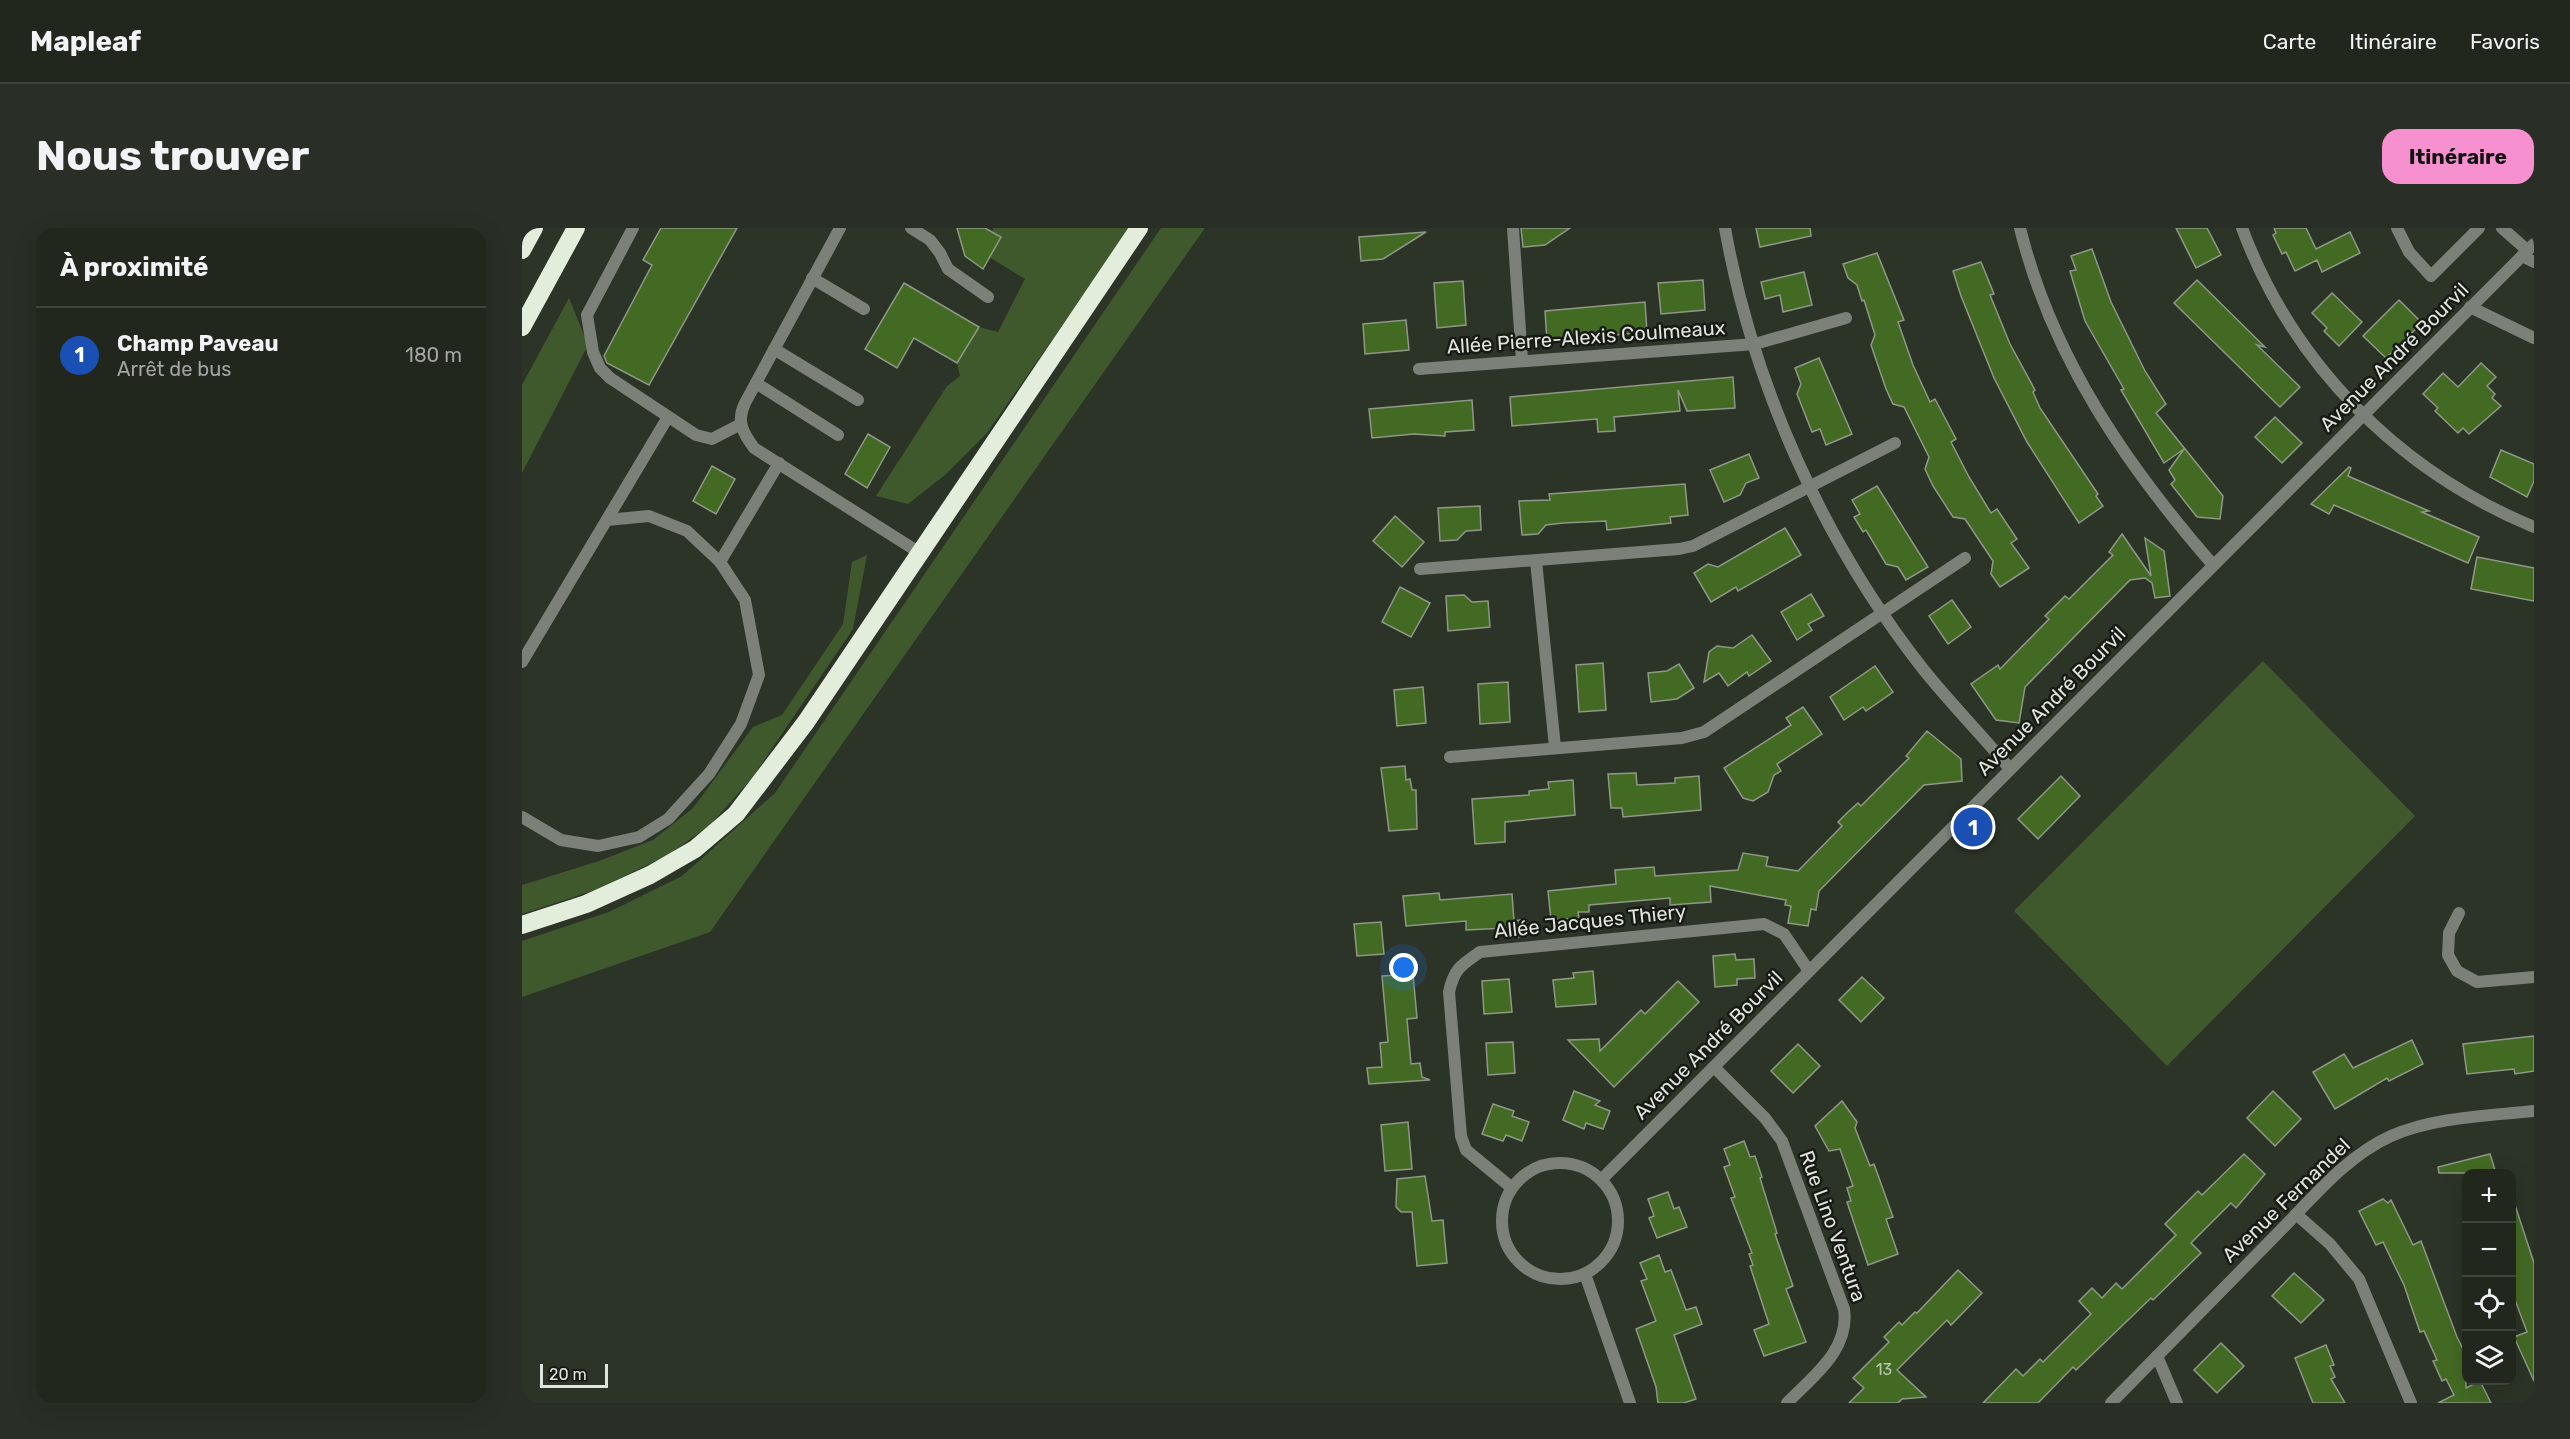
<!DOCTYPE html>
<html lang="fr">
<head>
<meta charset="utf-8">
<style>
  :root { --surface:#21271d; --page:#292f26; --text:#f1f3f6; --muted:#a2a5a4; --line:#3e443b; --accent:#f690cf }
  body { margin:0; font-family:Rubik,sans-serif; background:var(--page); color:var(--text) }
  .controls { position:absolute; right:18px; bottom:18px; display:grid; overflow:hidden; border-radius:12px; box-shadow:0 6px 24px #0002 }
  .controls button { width:54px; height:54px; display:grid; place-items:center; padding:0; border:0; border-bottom:2px solid var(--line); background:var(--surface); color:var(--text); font:30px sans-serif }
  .scale { position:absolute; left:18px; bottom:15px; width:68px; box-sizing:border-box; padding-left:6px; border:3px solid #dfe4dc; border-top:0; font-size:16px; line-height:21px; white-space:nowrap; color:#dfe4dc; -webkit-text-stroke:4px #171a14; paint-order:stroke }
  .you { position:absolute; left:882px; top:740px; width:21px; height:21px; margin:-15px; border:4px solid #fff; border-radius:50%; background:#1a73e8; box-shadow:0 0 0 9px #1a73e833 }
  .badge { display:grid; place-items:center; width:39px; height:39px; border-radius:50%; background:var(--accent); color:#fff; font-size:20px; font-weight:700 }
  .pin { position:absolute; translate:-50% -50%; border:3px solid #fff; box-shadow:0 2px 6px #0006 }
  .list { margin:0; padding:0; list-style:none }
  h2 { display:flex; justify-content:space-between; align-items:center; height:78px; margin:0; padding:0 24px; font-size:26px }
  h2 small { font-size:20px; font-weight:400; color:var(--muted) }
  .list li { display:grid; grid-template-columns:39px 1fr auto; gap:18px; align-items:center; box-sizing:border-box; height:96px; padding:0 24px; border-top:2px solid var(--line) }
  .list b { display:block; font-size:22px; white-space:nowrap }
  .list p { margin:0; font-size:20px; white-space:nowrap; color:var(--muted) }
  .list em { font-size:20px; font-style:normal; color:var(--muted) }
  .icon { flex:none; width:33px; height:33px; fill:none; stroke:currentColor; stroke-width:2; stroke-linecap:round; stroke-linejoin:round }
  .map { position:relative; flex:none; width:2012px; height:1175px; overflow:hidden; border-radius:18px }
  header { display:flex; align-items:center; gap:36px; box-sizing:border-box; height:84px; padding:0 30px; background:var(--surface); border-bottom:2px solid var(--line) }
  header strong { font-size:28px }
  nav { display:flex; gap:33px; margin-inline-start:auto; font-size:21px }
  .intro { display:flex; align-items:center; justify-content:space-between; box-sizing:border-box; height:144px; padding:0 36px }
  h1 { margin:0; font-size:42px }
  .button { padding:15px 27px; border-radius:18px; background:var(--accent); color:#111; font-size:21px; font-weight:700 }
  main { display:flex; gap:36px; padding:0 36px }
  aside { flex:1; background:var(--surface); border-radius:18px; box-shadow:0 6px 24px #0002 }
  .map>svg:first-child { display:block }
  .green { fill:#3f592c }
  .building { fill:#436a23; stroke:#8e9888; stroke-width:1.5 }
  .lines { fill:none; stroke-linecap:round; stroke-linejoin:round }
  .service { stroke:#7b8079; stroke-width:12 }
  .minor { stroke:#7b8079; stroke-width:12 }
  .motorway { stroke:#e3eddc; stroke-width:18 }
  .labels { text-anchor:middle; stroke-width:5; stroke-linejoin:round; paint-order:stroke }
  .number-label { font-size:16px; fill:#b8c6ae }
  .street-label { font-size:20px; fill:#dfe4dc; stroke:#171a14 }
</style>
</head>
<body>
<header>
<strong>Mapleaf</strong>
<nav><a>Carte</a><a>Itinéraire</a><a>Favoris</a></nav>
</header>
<div class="intro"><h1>Nous trouver</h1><a class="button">Itinéraire</a></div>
<main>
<aside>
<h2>À proximité<small></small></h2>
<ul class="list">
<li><span class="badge" style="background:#1a4fb4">1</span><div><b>Champ Paveau</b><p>Arrêt de bus</p></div><em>180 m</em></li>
</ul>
</aside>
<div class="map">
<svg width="2012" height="1175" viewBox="0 0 2012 1175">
  <rect width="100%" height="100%" fill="#2c3427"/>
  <g class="green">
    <path d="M 471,0 L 608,0 L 465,205 L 423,247 L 386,276 L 354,268 L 425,158 L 438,148 L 435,135 L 457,99 L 476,104 L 503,51 L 467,29 Z"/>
    <path d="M 639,0 L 683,0 L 188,704 L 0,769 L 0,713 L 87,684 L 160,648 L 253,565 Z"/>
    <path d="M 47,70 L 66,117 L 0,245 L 0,157 Z"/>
    <path d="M 345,327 L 331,401 L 230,550 L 188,597 L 146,627 L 73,662 L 0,686 L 0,657 L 77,633 L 131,612 L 171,580 L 231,499 L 260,487 L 321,396 L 330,334 Z"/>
    <path d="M 1741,433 L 1893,588 L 1645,838 L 1492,683 Z"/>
  </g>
  <g class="building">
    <path d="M 139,0 L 215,0 L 127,157 L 85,135 L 82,128 L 130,37 L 121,32 Z"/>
    <path d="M 435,0 L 463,0 L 479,9 L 461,41 L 443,28 Z"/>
    <path d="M 999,0 L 1048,0 L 1023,17 L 1001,19 Z"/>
    <path d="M 1234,0 L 1288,0 L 1289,8 L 1238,19 Z"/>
    <path d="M 1654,0 L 1685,0 L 1699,27 L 1674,40 Z"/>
    <path d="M 1752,0 L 1784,0 L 1794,21 L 1828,4 L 1838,25 L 1800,44 L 1795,32 L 1773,43 L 1764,24 L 1760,26 L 1751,7 L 1754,5 Z"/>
    <path d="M 904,4 L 861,31 L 839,33 L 837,9 Z"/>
    <path d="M 1570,21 L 1589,74 L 1623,143 L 1644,176 L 1634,185 L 1701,268 L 1698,291 L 1675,289 L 1649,256 L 1653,252 L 1647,242 L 1662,221 L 1642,235 L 1599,162 L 1602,161 L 1563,93 L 1548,43 L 1554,42 L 1549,28 Z"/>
    <path d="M 1355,25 L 1382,92 L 1376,94 L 1391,137 L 1408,174 L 1413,171 L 1434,211 L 1429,214 L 1447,249 L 1469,285 L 1475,281 L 1495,311 L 1489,315 L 1507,340 L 1478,359 L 1469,346 L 1471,333 L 1443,291 L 1431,289 L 1411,258 L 1403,241 L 1407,229 L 1382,179 L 1371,176 L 1364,161 L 1349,117 L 1353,107 L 1342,72 L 1340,73 L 1335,57 L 1326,50 L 1321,36 Z"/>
    <path d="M 1459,34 L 1472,66 L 1468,67 L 1488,116 L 1513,162 L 1511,164 L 1518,180 L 1576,266 L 1574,268 L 1581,278 L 1557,295 L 1505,214 L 1472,150 L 1439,68 L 1431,43 Z"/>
    <path d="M 1282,44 L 1290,77 L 1261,84 L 1258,67 L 1243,71 L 1239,54 Z"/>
    <path d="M 1181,52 L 1183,82 L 1139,86 L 1136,55 Z"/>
    <path d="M 1675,52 L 1743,119 L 1735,117 L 1778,159 L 1758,179 L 1652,75 Z"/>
    <path d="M 941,53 L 944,97 L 915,100 L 912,55 Z"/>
    <path d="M 382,55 L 457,99 L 435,135 L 392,110 L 375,140 L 343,121 Z"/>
    <path d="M 1810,65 L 1840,94 L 1817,118 L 1802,103 L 1805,100 L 1790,85 Z"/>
    <path d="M 1877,72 L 1900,95 L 1864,130 L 1841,108 Z"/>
    <path d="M 1123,74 L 1125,104 L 1025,113 L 1023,83 Z"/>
    <path d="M 884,92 L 887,122 L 843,126 L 841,96 Z"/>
    <path d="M 1297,130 L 1330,206 L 1304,217 L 1298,201 L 1290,204 L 1275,166 L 1279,156 L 1273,140 Z"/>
    <path d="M 1959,135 L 1974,149 L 1965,158 L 1973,166 L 1970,170 L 1979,178 L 1947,206 L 1941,200 L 1936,205 L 1913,183 L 1916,180 L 1901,166 L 1921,145 L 1936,159 Z"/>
    <path d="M 1211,149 L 1213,180 L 1165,183 L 1156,162 L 1158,183 L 1092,189 L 1093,203 L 1076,204 L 1075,191 L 990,198 L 988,169 Z"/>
    <path d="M 950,172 L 952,202 L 923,204 L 923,208 L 892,206 L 850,210 L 847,181 Z"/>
    <path d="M 1753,189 L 1780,215 L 1760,235 L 1733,209 Z"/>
    <path d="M 346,206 L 368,219 L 345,260 L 323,246 Z"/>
    <path d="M 1979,222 L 2012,236 L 2012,253 L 2005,269 L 1968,249 Z"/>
    <path d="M 1227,226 L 1237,250 L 1224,255 L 1218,267 L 1202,274 L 1188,242 Z"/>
    <path d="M 190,238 L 213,251 L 194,286 L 171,273 Z"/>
    <path d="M 1827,239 L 1829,240 L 1826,248 L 1907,283 L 1900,284 L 1957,309 L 1946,335 L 1812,277 L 1807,286 L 1789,276 Z"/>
    <path d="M 1163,256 L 1166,287 L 1148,289 L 1149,295 L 1085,302 L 1084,293 L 1041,295 L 1024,297 L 1016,306 L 1000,307 L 997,273 L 1028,272 L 1027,266 Z"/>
    <path d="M 1355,258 L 1406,339 L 1384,352 L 1376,339 L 1364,336 L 1344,302 L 1341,304 L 1332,289 L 1338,286 L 1330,272 Z"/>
    <path d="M 958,278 L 959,302 L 944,303 L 935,312 L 918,313 L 916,280 Z"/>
    <path d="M 873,288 L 902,314 L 880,339 L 851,313 Z"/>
    <path d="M 1263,300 L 1279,327 L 1216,363 L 1214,359 L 1189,374 L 1172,345 L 1186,336 L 1196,339 Z"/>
    <path d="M 1600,306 L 1629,348 L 1623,310 L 1642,323 L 1648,368 L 1633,370 L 1630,355 L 1623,350 L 1608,352 L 1503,459 L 1497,495 L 1474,492 L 1449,456 L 1476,437 L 1478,441 L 1527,391 L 1523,388 L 1543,368 L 1547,371 L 1591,327 L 1587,324 Z"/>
    <path d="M 1955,329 L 2012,340 L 2012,373 L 1949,361 Z"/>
    <path d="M 878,359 L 908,375 L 889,409 L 860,394 Z"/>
    <path d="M 1289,366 L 1302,388 L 1286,396 L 1290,402 L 1275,412 L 1259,384 Z"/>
    <path d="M 942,367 L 950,374 L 966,373 L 968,399 L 926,403 L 924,368 Z"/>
    <path d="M 1430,372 L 1449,399 L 1426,416 L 1407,388 Z"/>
    <path d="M 1230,407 L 1249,433 L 1227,448 L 1225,444 L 1206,458 L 1197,445 L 1182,454 L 1187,424 L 1195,418 L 1211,420 Z"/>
    <path d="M 1081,435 L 1084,482 L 1057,484 L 1054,437 Z"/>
    <path d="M 1157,436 L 1172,460 L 1155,471 L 1129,474 L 1126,445 L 1145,443 Z"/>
    <path d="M 1353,438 L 1371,464 L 1344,483 L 1341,479 L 1322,492 L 1308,469 Z"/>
    <path d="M 986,454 L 988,494 L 958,496 L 956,456 Z"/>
    <path d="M 901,459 L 904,495 L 875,498 L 872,462 Z"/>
    <path d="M 1281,479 L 1300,506 L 1255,536 L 1259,543 L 1252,547 L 1246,564 L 1231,573 L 1221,570 L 1202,540 L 1269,497 L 1264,490 Z"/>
    <path d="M 1405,503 L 1439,531 L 1440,553 L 1402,557 L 1297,663 L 1294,682 L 1289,681 L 1286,698 L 1266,695 L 1269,678 L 1263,677 L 1264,672 L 1188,658 L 1189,674 L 1148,677 L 1148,670 L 1067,677 L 1067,684 L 1056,684 L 1057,690 L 1029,692 L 1026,663 L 1094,656 L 1093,642 L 1132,639 L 1133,648 L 1216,642 L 1221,625 L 1246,629 L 1244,638 L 1276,643 L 1320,598 L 1316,594 L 1326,584 L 1336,575 L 1339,578 L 1387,530 L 1384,528 Z"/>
    <path d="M 883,538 L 884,552 L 888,551 L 890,562 L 894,562 L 895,601 L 867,603 L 859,540 Z"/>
    <path d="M 1114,545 L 1115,557 L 1153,555 L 1153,550 L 1177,548 L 1179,582 L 1101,589 L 1100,580 L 1089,580 L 1086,546 Z"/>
    <path d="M 1539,548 L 1558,568 L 1516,611 L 1496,591 Z"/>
    <path d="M 1051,552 L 1053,587 L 983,594 L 983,614 L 953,616 L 950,571 L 1007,567 L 1007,563 L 1027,561 L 1026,554 Z"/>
    <path d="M 917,665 L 918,672 L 990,666 L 992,693 L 1004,691 L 1005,708 L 986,710 L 985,700 L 944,702 L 944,693 L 884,698 L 881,668 Z"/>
    <path d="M 859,694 L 862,726 L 835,728 L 832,696 Z"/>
    <path d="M 1213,726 L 1214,732 L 1232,731 L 1233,750 L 1215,751 L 1215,757 L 1193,759 L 1191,728 Z"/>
    <path d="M 1071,743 L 1074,776 L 1034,779 L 1031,752 L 1052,750 L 1051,745 Z"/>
    <path d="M 891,746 L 895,790 L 885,791 L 889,836 L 898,835 L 900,849 L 908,852 L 847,856 L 845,840 L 860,839 L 858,815 L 866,814 L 860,748 Z"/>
    <path d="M 1340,749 L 1362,770 L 1339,794 L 1317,772 Z"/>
    <path d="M 987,751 L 990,784 L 962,786 L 960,753 Z"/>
    <path d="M 1156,753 L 1177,774 L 1092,859 L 1046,812 L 1077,811 L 1078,823 L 1119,782 L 1123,786 Z"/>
    <path d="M 2012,808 L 2012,843 L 1993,846 L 1992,841 L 1945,846 L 1941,816 Z"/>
    <path d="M 1890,812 L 1901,836 L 1867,853 L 1865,850 L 1813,881 L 1791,844 L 1822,826 L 1831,840 Z"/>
    <path d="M 991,814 L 993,845 L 966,847 L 964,815 Z"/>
    <path d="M 1276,816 L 1298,838 L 1271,865 L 1249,843 Z"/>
    <path d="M 1052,863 L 1078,873 L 1073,877 L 1088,883 L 1081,901 L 1064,895 L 1062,901 L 1041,892 Z"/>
    <path d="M 1751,863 L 1779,891 L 1753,918 L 1725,890 Z"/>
    <path d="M 1320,873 L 1335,894 L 1333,900 L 1348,938 L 1352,936 L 1371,989 L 1364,991 L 1376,1026 L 1346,1037 L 1325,974 L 1329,973 L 1325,960 L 1331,958 L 1318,921 L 1307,923 L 1293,898 Z"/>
    <path d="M 971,876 L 992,883 L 990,888 L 1007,894 L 1000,913 L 984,907 L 981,913 L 960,906 Z"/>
    <path d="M 886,894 L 890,941 L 863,943 L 859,897 Z"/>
    <path d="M 1222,913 L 1228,929 L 1233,928 L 1240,949 L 1238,950 L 1255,1005 L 1253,1006 L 1271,1058 L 1264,1061 L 1284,1114 L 1242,1128 L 1232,1102 L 1247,1096 L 1228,1038 L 1231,1037 L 1227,1026 L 1230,1025 L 1209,970 L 1213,969 L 1202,939 L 1208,937 L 1202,921 Z"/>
    <path d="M 1722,926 L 1743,946 L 1714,980 L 1709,975 L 1669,1015 L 1679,1025 L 1631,1072 L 1629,1070 L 1554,1142 L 1551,1139 L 1516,1175 L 1461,1175 L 1494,1141 L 1501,1148 L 1518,1131 L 1521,1134 L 1569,1086 L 1557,1073 L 1570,1060 L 1580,1070 L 1594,1055 L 1600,1061 L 1654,1007 L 1643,996 L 1676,963 L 1680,967 Z"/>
    <path d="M 1968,926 L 1974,945 L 1917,945 L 1916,939 Z"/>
    <path d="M 903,948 L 910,993 L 921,992 L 925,1035 L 895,1038 L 890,984 L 879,984 L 874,979 L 875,951 Z"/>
    <path d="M 1146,964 L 1152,981 L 1157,979 L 1165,999 L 1135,1010 L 1127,990 L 1132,988 L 1126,971 Z"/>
    <path d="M 1861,971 L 1866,975 L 1869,972 L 1891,1017 L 1899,1013 L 1935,1109 L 1944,1127 L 1944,1160 L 1958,1153 L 1969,1175 L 1916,1175 L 1932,1167 L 1924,1151 L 1920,1153 L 1911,1133 L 1915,1132 L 1902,1103 L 1898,1104 L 1882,1057 L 1861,1014 L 1854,1017 L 1837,983 Z"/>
    <path d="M 1993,977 L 2012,1035 L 2012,1153 L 1992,1109 L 2005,1104 L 1989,1061 L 1989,978 Z"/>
    <path d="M 1137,1027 L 1143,1044 L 1149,1042 L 1164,1082 L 1174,1079 L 1180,1096 L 1152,1107 L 1174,1171 L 1162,1175 L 1136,1175 L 1134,1159 L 1114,1101 L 1134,1093 L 1119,1053 L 1125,1051 L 1118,1035 Z"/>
    <path d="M 1436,1042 L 1460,1065 L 1429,1097 L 1425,1092 L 1375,1142 L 1404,1169 L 1380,1171 L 1376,1175 L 1327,1175 L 1342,1160 L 1331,1150 L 1367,1114 L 1362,1109 L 1377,1094 L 1380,1097 L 1393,1084 L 1395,1085 Z"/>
    <path d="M 1772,1045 L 1802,1072 L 1779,1095 L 1750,1068 Z"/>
    <path d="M 1699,1115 L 1722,1138 L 1695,1165 L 1672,1142 Z"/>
    <path d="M 1804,1117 L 1812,1137 L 1808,1138 L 1813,1149 L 1809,1151 L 1823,1175 L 1791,1175 L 1773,1130 Z"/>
  </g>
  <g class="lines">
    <g class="service">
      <path d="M 111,0 L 65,87 L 71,124 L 78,140 L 88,150 L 174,207 L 190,211 L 219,196"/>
      <path d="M 318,0 L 223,175 C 214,193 221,205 232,220 L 398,325"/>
      <path d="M 389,0 L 408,12 L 418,25 L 426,41 L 466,69"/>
      <path d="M 1875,0 L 1887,24 L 1909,48 L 1957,0"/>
      <path d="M 1980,0 L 2005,22"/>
      <path d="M 2000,28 L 2012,34"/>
      <path d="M 290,50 L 342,81"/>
      <path d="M 1948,79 L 2012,110"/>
      <path d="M 252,121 L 336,172"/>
      <path d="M 234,155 L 316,207"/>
      <path d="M 198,334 L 257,235"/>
      <path d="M 0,434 L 146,189"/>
      <path d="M 0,589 L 39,612 L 76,618 L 117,609 L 146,591 L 187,546 L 219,496 L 237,447 L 223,372 L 198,334 L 165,303 L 127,288 L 85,292"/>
      <path d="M 1937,685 L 1927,705 L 1926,727 L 1935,743 L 1955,754 L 2012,749"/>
    </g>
    <g class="minor">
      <path d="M 991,0 L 1000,132"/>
      <path d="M 1203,0 C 1231,158 1302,315 1401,441 C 1429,476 1460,507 1488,541"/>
      <path d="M 1498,0 C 1530,130 1605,238 1691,337"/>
      <path d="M 1720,0 C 1771,137 1877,243 2012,299"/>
      <path d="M 897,141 L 1233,116 L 1324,90"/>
      <path d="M 1014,333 L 1033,519"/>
      <path d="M 898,341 L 1157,321 L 1171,318 L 1373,215"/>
      <path d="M 928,529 L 1160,510 L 1182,504 L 1443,330"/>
      <path d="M 1192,839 L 1243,890 L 1260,913 L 1322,1081 C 1328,1122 1291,1148 1265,1175"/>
      <circle cx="1038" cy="993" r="58"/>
      <path d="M 1080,951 L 2012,16"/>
      <path d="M 990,960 L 944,922 L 939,908 L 927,764 C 932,741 939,737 958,724 L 1242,696 L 1262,706 L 1287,743"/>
      <path d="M 1774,986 L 1808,1016 L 1837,1051 L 1889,1175"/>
      <path d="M 1063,1046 L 1108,1175"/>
      <path d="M 1635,1128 L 1655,1175"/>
      <path d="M 1589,1175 C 1644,1119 1700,1062 1755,1006 C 1789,972 1824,928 1869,908 C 1912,889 1965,888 2012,883"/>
    </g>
    <g class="motorway">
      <path d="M 0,22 L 12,0"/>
      <path d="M 0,99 L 54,0"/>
      <path d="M 0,697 L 64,676 L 128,647 L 173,621 L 214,586 L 284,494 L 617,0"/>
    </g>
  </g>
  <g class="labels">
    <g class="number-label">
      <text x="1362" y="1147">13</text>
    </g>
    <g class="street-label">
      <text transform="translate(1064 109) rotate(-4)" y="7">Allée Pierre-Alexis Coulmeaux</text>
      <text transform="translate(1872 129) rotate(-45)" y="7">Avenue André Bourvil</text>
      <text transform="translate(1529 473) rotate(-45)" y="7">Avenue André Bourvil</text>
      <text transform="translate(1068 693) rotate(-6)" y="7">Allée Jacques Thiery</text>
      <text transform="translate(1186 817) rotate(-45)" y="7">Avenue André Bourvil</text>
      <text transform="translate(1764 972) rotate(-44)" y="7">Avenue Fernandel</text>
      <text transform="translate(1311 998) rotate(70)" y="7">Rue Lino Ventura</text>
    </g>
  </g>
</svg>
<div class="controls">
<button>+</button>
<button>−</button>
<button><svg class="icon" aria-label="locate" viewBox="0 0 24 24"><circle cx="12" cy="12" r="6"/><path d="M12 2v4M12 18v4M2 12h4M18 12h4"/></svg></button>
<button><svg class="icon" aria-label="layers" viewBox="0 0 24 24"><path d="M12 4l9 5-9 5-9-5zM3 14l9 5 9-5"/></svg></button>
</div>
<div class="scale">20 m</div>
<div class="you"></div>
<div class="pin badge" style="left:1451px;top:599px;background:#1a4fb4">1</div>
</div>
</main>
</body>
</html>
